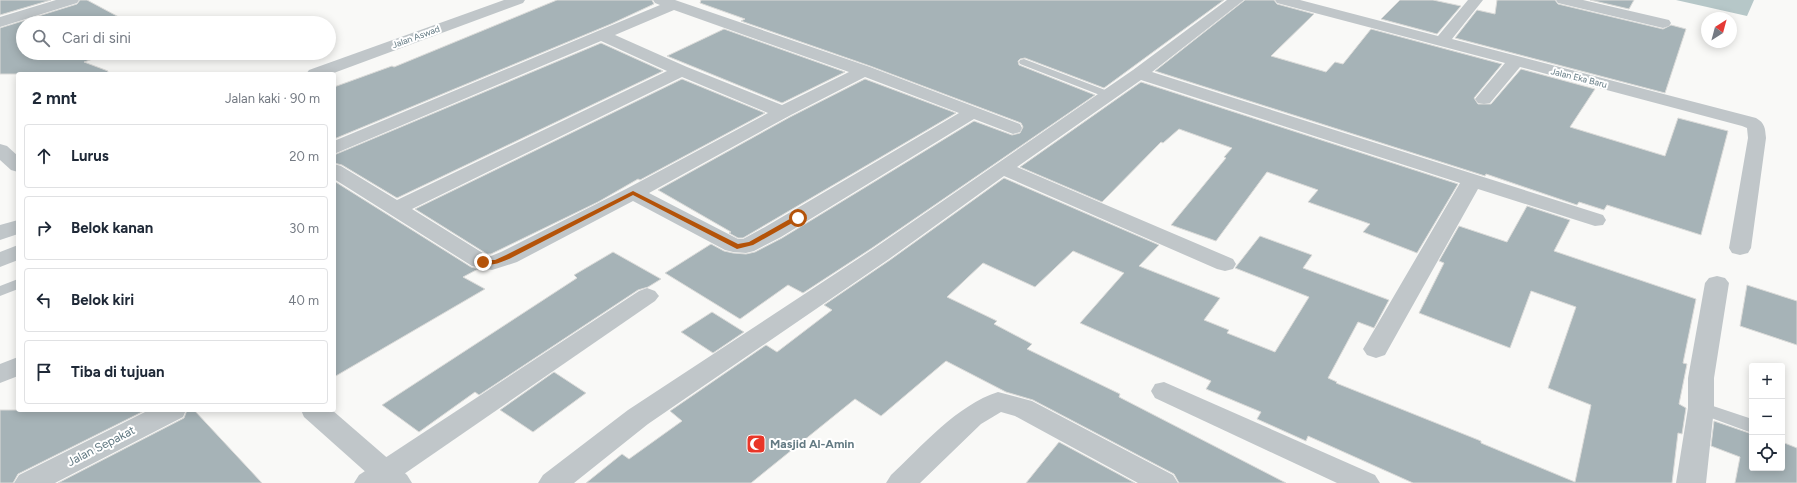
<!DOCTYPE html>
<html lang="id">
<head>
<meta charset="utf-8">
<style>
  :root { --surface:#fff; --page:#f2f2f3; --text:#1f2937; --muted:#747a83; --line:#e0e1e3 }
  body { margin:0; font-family:Figtree,sans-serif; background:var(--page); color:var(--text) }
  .controls { position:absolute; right:12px; bottom:12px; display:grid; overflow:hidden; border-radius:4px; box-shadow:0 2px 10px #0003 }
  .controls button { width:36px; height:36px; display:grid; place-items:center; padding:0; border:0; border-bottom:1px solid var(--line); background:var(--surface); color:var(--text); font:20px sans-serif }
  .compass { position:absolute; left:1701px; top:12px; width:36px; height:36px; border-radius:50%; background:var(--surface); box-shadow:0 2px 10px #0003; rotate:36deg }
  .stop { position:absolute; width:12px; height:12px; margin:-9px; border:3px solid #b45309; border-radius:50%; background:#fff }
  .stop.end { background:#b45309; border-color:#fff; box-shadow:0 1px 4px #0008 }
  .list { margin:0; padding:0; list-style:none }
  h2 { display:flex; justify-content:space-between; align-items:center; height:52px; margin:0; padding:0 16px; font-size:17px }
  h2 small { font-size:13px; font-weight:400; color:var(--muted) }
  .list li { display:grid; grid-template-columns:26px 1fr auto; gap:12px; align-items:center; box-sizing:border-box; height:64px; margin:0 8px 8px; padding:0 8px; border:1px solid var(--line); border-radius:4px }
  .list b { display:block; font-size:15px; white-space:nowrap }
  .list em { font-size:13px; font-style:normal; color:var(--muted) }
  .icon { flex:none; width:22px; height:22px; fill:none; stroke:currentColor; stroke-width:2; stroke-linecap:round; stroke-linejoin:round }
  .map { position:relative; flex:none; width:1797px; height:483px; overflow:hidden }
  .search { position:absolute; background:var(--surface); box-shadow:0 2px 10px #0003; left:16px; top:16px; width:320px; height:44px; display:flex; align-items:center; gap:10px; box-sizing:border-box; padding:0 14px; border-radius:22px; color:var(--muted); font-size:15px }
  .panel { position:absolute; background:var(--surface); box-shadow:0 2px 10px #0003; left:16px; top:72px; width:320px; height:340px; border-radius:4px }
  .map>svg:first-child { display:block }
  .water { fill:#b6c7c8 }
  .building { fill:#a6b3b7; stroke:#dbdbd9 }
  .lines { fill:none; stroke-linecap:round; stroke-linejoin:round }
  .service { fill:#c0c6c9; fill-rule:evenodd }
  .minor { fill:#c0c6c9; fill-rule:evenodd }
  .tertiary { fill:#c0c6c9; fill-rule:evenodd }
  .route { fill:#b45309 }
  .labels { text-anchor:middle; stroke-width:4; stroke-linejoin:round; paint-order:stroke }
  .far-street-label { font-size:9px; fill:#637a83; stroke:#fff }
  .near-poi-label { font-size:12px; font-weight:bold; fill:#637a83; stroke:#fff; text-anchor:start }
  .near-street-label { font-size:12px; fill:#637a83; stroke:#fff }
</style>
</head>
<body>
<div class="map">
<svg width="1797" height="483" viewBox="0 0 1797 483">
  <rect width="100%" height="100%" fill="#f9f9f7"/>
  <path class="water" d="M 1676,0 L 1754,0 L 1747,16 Z"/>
  <g class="building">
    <path d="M 0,0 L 51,0 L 0,15 Z"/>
    <path d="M 80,0 L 87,0 L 130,23 L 23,23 L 23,53 L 111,53 L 84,62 L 108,71 L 107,74 L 0,74 L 0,28 L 77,4 Z"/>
    <path d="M 557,0 L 652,0 L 654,4 L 611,24 L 334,139 L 334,87 L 392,66 L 394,67 Z"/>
    <path d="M 701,0 L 1224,0 L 1104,88 L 1025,58 L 1020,59 L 1018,61 L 1019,65 L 1095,95 L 872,248 L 803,293 L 788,285 L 740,319 L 665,273 L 711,244 L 724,251 L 733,253 L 746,254 L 755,252 L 782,238 L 974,121 L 1012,135 L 1020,133 L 1023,127 L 1021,123 L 870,66 L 741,21 L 745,19 L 700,3 Z"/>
    <path d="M 1245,0 L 1274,0 L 1277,4 L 1314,14 L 1271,56 L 1326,72 L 1335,62 L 1343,64 L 1371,29 L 1502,64 L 1474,98 L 1478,104 L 1491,104 L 1521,69 L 1595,89 L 1570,127 L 1665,156 L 1678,118 L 1728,131 L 1701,235 L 1607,205 L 1604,210 L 1579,202 L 1577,205 L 1486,174 L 1485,176 L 1482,175 L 1155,71 Z"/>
    <path d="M 1400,0 L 1433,0 L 1461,6 L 1437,34 L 1381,19 Z"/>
    <path d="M 1497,0 L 1555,0 L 1558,4 L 1663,29 L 1671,25 L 1686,29 L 1665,93 L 1455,38 L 1477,10 L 1495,14 Z"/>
    <path d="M 1590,0 L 1634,0 L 1629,9 Z"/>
    <path d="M 724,29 L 845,72 L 782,103 L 667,56 Z"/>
    <path d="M 601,43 L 663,71 L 397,198 L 342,165 L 334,163 L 334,155 Z"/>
    <path d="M 682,79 L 765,113 L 640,180 L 638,179 L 598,202 L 491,254 L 487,254 L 415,209 Z"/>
    <path d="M 865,79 L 956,113 L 743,238 L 738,238 L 729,233 L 731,232 L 658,190 L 790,117 Z"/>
    <path d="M 1141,82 L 1458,184 L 1417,253 L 1363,232 L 1370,224 L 1308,202 L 1318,190 L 1267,172 L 1216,241 L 1171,225 L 1226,158 L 1224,157 L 1232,148 L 1179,129 L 1163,143 L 1161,142 L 1102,202 L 1020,167 Z"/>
    <path d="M 1004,178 L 1159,245 L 1139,266 L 1220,298 L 1204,320 L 1229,330 L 1227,333 L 1275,352 L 1309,297 L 1235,268 L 1260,236 L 1312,255 L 1303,268 L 1389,300 L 1374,328 L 1358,322 L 1328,378 L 1337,382 L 1336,383 L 1481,441 L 1481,443 L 1575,482 L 1591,405 L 1548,388 L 1576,307 L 1531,291 L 1510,348 L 1419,313 L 1444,263 L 1439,261 L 1459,226 L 1507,242 L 1527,206 L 1570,220 L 1554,251 L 1696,299 L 1683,363 L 1687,364 L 1679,404 L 1686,408 L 1682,434 L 1678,433 L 1672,483 L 1413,483 L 1308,436 L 1306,441 L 1257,419 L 1261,412 L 1206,389 L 1211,381 L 1080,323 L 1124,273 L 1073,251 L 1035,287 L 983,263 L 947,297 L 997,321 L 994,324 L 1032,344 L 1027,349 L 1120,394 L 1119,397 L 1286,483 L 1179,483 L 1174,474 L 1033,400 L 1006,392 L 946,361 L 881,416 L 855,399 L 751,483 L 586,483 L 622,454 L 629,459 L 682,421 L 670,411 L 766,345 L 777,352 L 832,310 L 824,305 L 890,260 Z"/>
    <path d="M 334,181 L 471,267 L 478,269 L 463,277 L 485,289 L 334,377 Z"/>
    <path d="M 613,252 L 661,279 L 648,287 L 638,290 L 479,395 L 475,392 L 419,432 L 382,405 L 577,278 L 574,275 Z"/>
    <path d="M 1747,285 L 1797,301 L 1797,345 L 1740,326 Z"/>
    <path d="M 712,312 L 744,332 L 713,353 L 681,332 Z"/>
    <path d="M 554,372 L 586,393 L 533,432 L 500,410 Z"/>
    <path d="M 0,410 L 146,410 L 18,474 L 13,483 L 0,483 Z"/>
    <path d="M 187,410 L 194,410 L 262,483 L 58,483 L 184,418 Z"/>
    <path d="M 1714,421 L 1752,434 L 1752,468 L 1782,468 L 1782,442 L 1797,448 L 1797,483 L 1735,483 L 1740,457 L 1711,446 Z"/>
    <path d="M 1059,442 L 1135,483 L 1026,483 Z"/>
  </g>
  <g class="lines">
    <g class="service">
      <path d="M 1024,59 L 1113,93 L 1115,95 L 1109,98 L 1105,97 L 1020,64 L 1019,62 L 1020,60 Z"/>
      <path d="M 18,279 L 18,289 L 0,296 L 0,286 Z"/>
      <path d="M 1701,402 L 1752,419 L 1752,433 L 1695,412 L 1692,408 L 1695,404 Z"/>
    </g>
    <g class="minor">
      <path d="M 56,0 L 79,0 L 77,3 L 0,27 L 0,17 Z"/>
      <path d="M 504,0 L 525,0 L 523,3 L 331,74 L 306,74 L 309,70 Z"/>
      <path d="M 653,0 L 675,0 L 870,67 L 1020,124 L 1022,128 L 1020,132 L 1013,134 L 974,119 L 781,237 L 754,251 L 746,253 L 733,252 L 725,250 L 633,201 L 517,262 L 492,270 L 472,266 L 334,179 L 334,164 L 341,166 L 397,200 L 667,71 L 601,41 L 334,154 L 334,141 L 660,5 L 655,3 ZM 674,10 L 849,72 L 782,105 L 687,67 L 615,35 ZM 682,77 L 768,113 L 626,189 L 501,252 L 491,256 L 486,255 L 412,209 ZM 865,77 L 959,113 L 765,227 L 743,239 L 738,239 L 649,193 L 789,116 Z"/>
      <path d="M 1227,0 L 1244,0 L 1152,72 L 1603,215 L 1606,220 L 1603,225 L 1595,226 L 1478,189 L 1385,355 L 1376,358 L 1367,355 L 1363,349 L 1460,183 L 1141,80 L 1017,167 L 1233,259 L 1236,264 L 1233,269 L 1225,271 L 1217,269 L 1004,176 L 889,259 L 648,424 L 574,483 L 538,483 L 543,475 L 628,410 L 873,249 L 1133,70 Z"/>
      <path d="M 1275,0 L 1300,0 L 1438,36 L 1468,0 L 1483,0 L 1452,39 L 1756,118 C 1765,123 1765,128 1766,138 L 1751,248 L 1748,253 L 1740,255 L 1732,253 L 1729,248 L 1748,138 L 1747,128 L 1742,126 L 1520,67 L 1490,103 L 1484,104 L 1478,103 L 1475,99 L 1505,63 L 1277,3 Z"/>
      <path d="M 1556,0 L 1583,0 L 1669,20 L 1671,23 L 1669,26 L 1663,28 L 1558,3 Z"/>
      <path d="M 18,220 L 18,234 L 0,240 L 0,225 Z"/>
      <path d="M 18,245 L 18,260 L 0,267 L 0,252 Z"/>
      <path d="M 1717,276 L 1725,278 L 1729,283 L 1714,378 L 1714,408 L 1706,483 L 1676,483 L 1688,408 L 1688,378 L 1705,283 L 1709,278 Z"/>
      <path d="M 647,288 L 655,291 L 659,296 L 655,301 L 391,483 L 354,483 L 359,475 L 639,291 Z"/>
      <path d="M 18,357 L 18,376 L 0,383 L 0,364 Z"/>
      <path d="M 1164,382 L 1375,475 L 1380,483 L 1337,483 L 1155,398 L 1151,391 L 1155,384 Z"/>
      <path d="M 998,392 L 1032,401 L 1173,475 L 1178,483 L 1138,483 L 1015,416 L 1001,412 L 981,424 L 920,483 L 886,483 L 891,475 C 922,446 957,405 998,392 Z"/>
      <path d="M 149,410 L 186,410 L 183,417 L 55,483 L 14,483 L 19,475 Z"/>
    </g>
    <g class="tertiary">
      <path d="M 0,144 L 7,146 L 18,156 L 18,172 L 11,170 L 0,160 Z"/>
      <path d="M 301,410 L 332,410 L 407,475 L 412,483 L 378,483 L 304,417 Z"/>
    </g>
  </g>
  <path class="route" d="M 633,191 L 738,244 L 749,242 L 795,216 L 801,218 L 753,245 L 737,249 L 633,195 L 511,258 C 502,262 489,268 480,262 L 483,260 L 495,260 L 506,255 Z"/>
  <defs>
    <g id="mosque-square" transform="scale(1)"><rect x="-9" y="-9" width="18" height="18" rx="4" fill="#e93628" stroke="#fff"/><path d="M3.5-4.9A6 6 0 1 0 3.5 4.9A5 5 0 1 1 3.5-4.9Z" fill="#fff"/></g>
  </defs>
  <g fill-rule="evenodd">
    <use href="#mosque-square" x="756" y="444"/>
  </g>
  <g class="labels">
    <g class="far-street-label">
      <text transform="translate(416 37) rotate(-20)" y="3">Jalan Aswad</text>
      <text transform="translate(1579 78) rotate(14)" y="3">Jalan Eka Baru</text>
    </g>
    <g class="near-poi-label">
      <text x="770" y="448">Masjid Al-Amin</text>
    </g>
    <g class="near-street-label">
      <text transform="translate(101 446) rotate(-27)" y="4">Jalan Sepakat</text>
    </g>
  </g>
</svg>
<div class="controls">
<button>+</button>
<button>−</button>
<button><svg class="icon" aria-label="locate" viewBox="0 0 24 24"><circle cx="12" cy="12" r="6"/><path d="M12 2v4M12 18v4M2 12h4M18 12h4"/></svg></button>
</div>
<svg class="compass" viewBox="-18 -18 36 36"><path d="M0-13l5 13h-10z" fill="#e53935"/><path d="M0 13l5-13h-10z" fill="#747a83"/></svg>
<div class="stop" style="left:798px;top:218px"></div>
<div class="stop end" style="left:483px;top:262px"></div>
<div class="search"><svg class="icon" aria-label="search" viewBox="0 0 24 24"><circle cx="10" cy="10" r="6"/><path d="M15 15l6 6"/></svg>Cari di sini</div>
<section class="panel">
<h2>2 mnt<small>Jalan kaki · 90 m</small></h2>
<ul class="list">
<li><svg class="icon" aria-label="ahead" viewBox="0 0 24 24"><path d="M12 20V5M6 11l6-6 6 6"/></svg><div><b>Lurus</b></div><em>20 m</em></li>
<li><svg class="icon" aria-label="right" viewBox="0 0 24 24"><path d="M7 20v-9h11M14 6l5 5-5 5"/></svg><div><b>Belok kanan</b></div><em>30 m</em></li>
<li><svg class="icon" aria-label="left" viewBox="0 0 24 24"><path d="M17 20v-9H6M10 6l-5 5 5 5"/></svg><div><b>Belok kiri</b></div><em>40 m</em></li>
<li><svg class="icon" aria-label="arrive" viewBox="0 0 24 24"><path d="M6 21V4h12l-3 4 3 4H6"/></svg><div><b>Tiba di tujuan</b></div></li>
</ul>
</section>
</div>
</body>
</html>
